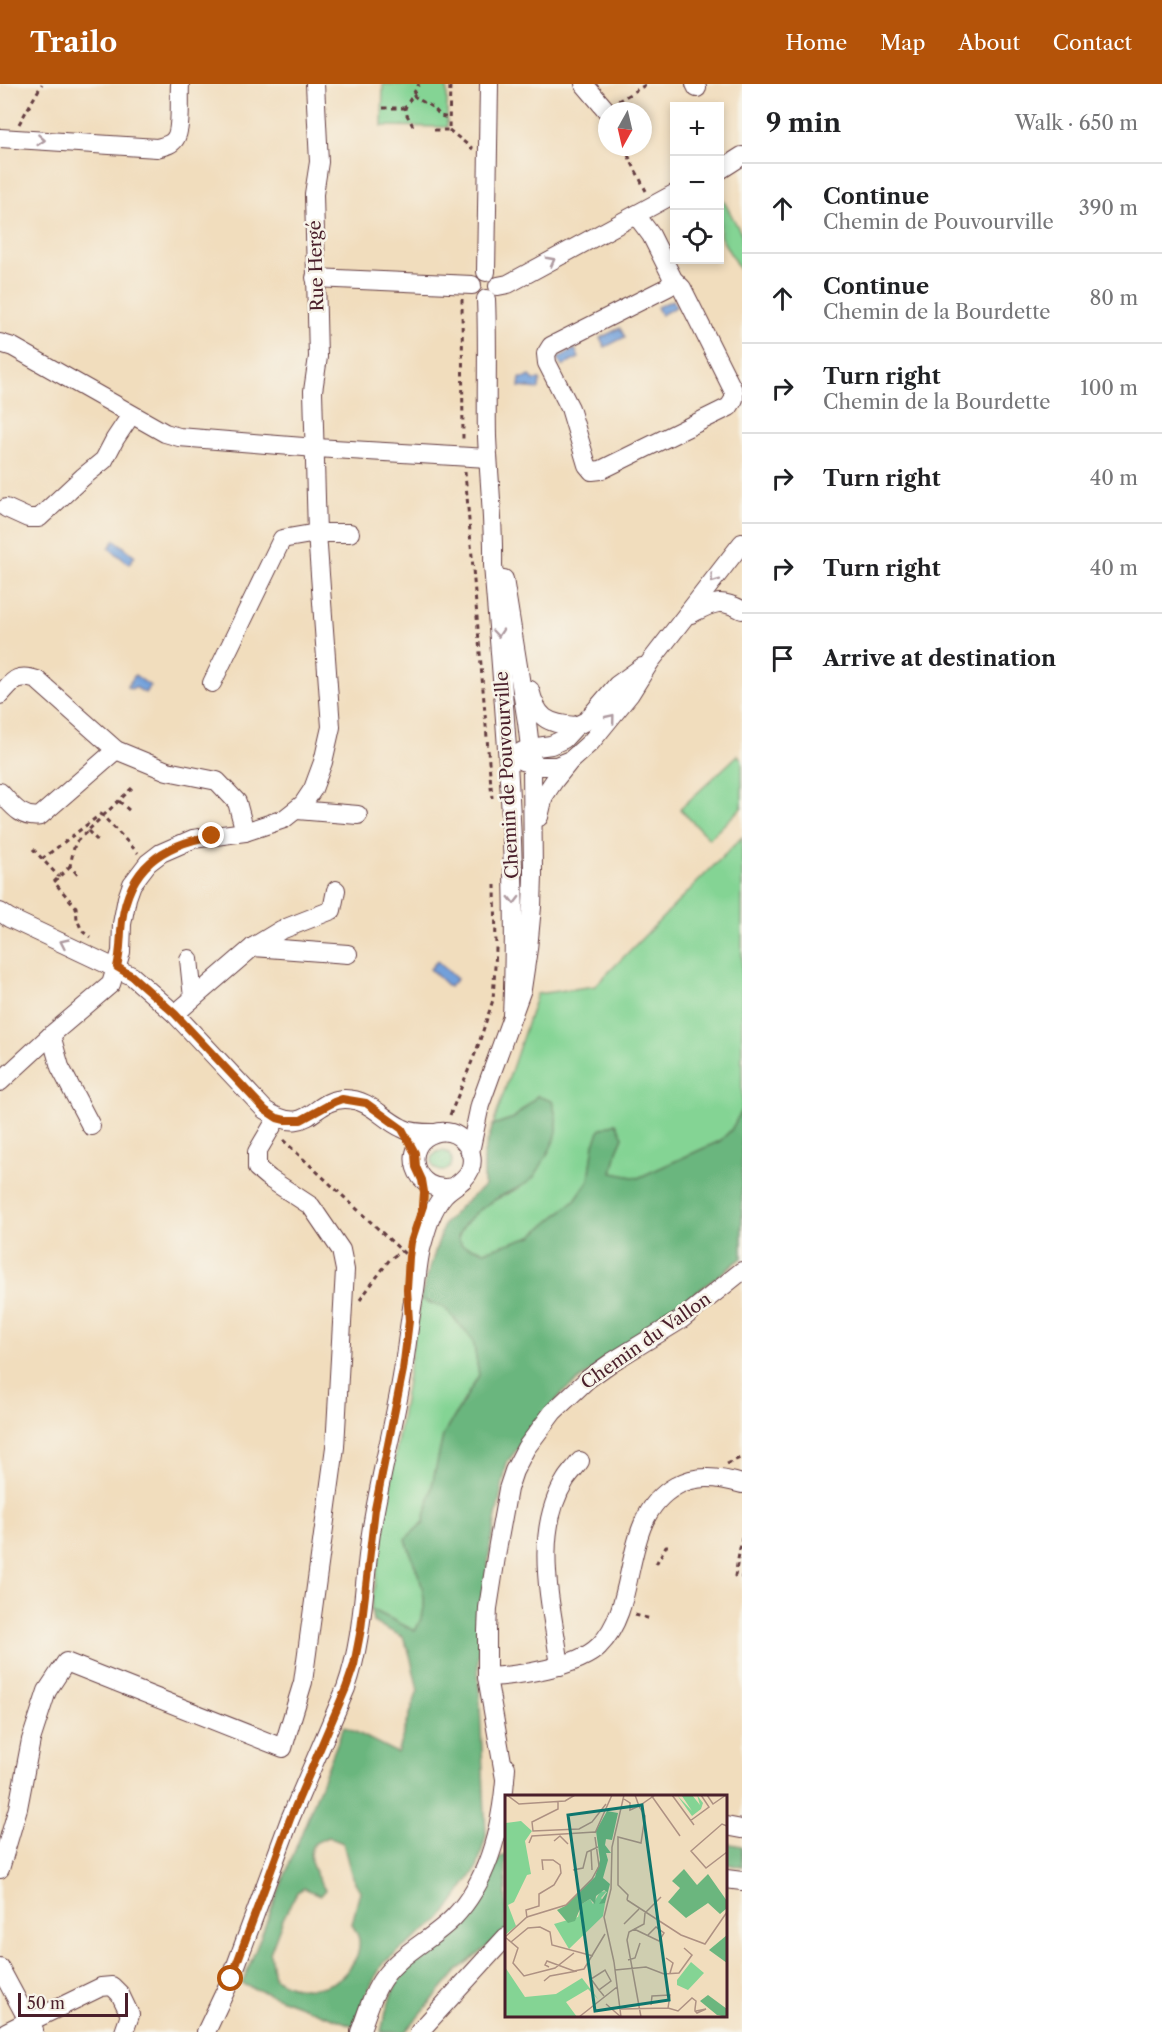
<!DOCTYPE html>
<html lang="en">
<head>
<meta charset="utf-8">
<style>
  :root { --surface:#fff; --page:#f2f2f2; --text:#202124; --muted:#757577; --line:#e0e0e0; --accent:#b45309 }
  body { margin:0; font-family:"Libre Caslon Text",serif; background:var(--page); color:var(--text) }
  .controls { position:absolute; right:18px; top:18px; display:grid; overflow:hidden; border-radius:0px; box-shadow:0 3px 9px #0003 }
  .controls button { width:54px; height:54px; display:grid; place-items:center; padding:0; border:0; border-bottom:2px solid var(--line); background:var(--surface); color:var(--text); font:30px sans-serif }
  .compass { position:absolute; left:598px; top:18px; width:54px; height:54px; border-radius:50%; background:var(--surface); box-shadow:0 3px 9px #0003; rotate:188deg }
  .scale { position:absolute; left:18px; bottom:15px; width:110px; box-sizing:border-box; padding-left:6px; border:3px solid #4a1f2b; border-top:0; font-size:16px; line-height:21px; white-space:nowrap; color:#4a1f2b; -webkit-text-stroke:4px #f7f3e8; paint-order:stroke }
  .stop { position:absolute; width:18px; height:18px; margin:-14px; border:4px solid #b45309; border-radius:50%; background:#fff }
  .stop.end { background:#b45309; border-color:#fff; box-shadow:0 2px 6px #0008 }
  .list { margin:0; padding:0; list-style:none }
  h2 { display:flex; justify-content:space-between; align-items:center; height:78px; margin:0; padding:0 24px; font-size:26px }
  h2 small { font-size:20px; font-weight:400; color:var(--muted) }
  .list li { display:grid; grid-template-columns:39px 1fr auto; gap:18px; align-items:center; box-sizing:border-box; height:90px; padding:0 24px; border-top:2px solid var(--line) }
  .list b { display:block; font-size:22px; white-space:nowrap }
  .list p { margin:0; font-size:20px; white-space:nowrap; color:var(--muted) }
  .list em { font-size:20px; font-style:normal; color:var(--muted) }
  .icon { flex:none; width:33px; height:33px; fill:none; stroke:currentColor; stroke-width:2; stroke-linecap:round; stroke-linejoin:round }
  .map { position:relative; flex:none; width:742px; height:1948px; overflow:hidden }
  header { display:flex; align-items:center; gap:36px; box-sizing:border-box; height:84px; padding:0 30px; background:var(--accent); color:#fff }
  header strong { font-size:28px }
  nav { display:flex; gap:33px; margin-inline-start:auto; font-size:21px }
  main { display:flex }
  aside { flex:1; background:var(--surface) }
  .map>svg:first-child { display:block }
  .green { fill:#84d494; stroke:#677a60; stroke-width:1.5 }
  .forest { fill:#6bb67e; stroke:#5a6a54; stroke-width:1.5; fill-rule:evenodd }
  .water { fill:#72a0da; stroke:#5e6082; stroke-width:1.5 }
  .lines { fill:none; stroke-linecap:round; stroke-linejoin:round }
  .minor-casing { stroke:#633c41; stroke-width:20 }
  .path { stroke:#633c41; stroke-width:3; stroke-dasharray:4.5 4.5; stroke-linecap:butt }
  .minor { stroke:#fff; stroke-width:18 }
  .oneway { stroke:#ae9aa0 }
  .route { stroke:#b45309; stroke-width:8 }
  .labels { text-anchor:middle; stroke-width:5; stroke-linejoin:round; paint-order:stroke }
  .street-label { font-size:18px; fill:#4a1f2b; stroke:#f7f3e8 }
  .inset-road { fill:none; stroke:#ae9183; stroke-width:1.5 }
  .view { fill:#0f766e; fill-opacity:0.15; stroke:#0f766e; stroke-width:3 }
  .inset-edge { fill:none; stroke:#4a1f2b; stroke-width:3 }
</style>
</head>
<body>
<header>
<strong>Trailo</strong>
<nav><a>Home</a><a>Map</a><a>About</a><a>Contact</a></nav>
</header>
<main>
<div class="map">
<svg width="742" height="1948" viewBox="0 0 742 1948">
  <rect width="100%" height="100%" fill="#f7f3e8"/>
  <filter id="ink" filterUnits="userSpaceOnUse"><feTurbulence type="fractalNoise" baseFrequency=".0167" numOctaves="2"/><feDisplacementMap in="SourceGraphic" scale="12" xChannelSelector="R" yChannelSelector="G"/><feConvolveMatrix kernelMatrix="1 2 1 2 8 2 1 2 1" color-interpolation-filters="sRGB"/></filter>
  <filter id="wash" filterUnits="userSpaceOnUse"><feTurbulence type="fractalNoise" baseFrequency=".008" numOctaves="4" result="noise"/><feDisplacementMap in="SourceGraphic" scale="24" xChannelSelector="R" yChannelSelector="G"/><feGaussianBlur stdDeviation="1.35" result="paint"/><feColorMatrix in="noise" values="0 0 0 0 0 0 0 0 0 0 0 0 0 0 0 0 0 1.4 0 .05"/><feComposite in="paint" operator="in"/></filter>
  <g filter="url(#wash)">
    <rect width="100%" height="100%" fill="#f1ddbd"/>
    <g class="green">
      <path d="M 383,0 L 447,0 L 447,43 L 382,42 Z"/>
      <path d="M 720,110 L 742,151 L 742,190 L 720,152 Z"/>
      <path d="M 738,671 L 742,676 L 742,723 L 709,755 L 680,725 Z"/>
      <path d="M 742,753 L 742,1026 L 731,1046 L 720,1057 L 638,1094 L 612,1089 L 617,1067 L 623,1053 L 615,1039 L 594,1060 L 589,1096 L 575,1116 L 532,1152 L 485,1167 L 462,1161 L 458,1154 C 465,1129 498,1113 520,1104 L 537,1012 L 514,1034 L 493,1041 L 537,910 L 595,902 Z"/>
      <circle cx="442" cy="1077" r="10"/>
      <path d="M 420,1215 L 445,1224 L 473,1256 L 479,1291 L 443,1352 L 424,1438 L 406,1454 C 411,1478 429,1504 423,1529 C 421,1536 418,1542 415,1547 L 371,1525 Z"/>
    </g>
    <g class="forest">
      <path d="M 537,1012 L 552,1017 C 560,1044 560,1049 545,1074 C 542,1080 538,1088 533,1094 C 525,1102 515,1105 505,1110 C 488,1119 464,1134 458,1153 L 462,1161 L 485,1167 L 532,1152 L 575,1116 L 589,1096 L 594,1060 L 600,1045 L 616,1039 L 623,1053 L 617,1067 L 612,1089 L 638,1094 L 720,1057 L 731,1046 L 742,1026 L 742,1174 L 563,1308 L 507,1378 L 490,1463 L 478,1578 L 486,1752 L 477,1784 L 442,1834 L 383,1879 L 368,1907 L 354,1942 L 242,1900 L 344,1642 L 397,1669 L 418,1606 L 410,1571 L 403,1553 L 373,1538 L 371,1525 L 415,1547 C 418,1542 421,1535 423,1529 C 429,1504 411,1478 406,1454 L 424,1438 L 443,1352 L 479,1291 L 473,1256 L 445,1224 L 420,1215 L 444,1140 L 461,1122 L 484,1102 L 484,1069 L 493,1041 L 514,1034 ZM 328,1753 L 343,1759 L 352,1793 L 360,1807 L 352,1840 C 354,1845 359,1851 359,1857 C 360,1868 356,1875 350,1883 C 333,1908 299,1910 274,1894 L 270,1869 L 282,1837 L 297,1808 L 304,1804 L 320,1811 L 325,1806 C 319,1796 303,1772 314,1760 C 318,1757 324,1755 328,1753 Z"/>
      <path d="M 726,1759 L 742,1762 L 742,1783 L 726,1780 Z"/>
      <path d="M 506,1771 L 506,1848 L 459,1885 L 405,1948 L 381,1948 C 387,1921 394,1893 417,1875 C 432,1863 449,1852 462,1837 C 477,1818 488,1794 500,1773 Z"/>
    </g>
    <g class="water">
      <path d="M 673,216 L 676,223 L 661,231 L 657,223 Z"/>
      <path d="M 620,244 L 625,253 L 605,263 L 600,254 Z"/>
      <path d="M 575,265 L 579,274 L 562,282 L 558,274 Z"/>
      <path d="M 530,292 L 534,296 L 540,296 L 539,305 L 519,303 L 520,294 L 526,294 Z"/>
      <path d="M 115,456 L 135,472 L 129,480 L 109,464 Z"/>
      <path d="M 135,591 L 150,602 L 145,609 L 135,603 L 131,605 L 127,603 Z"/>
      <path d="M 437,877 L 457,895 L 449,903 L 430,885 Z"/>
    </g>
  </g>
  <g filter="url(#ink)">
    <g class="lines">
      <g class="minor-casing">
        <g id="minor">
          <path d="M 584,0 L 607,27"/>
          <path d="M 695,0 L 697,4"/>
          <path d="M 0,54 L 157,64 C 164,62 171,61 175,55 C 182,46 179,12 180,0"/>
          <path d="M 720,86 L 742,72"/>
          <path d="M 636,131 L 651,151 L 673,195 L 668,203 L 551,262 L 546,270 L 547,279 L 570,324 L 587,381 L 592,387 L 601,386 L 729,323 L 734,315 L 734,308 L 682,204 L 673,195"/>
          <path d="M 486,188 L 489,0"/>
          <path d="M 315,194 L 472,201"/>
          <path d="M 498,202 L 508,200 L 674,110"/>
          <path d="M 486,215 C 488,261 486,307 487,353 C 489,396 494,438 493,481 C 505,631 519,782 512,932"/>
          <path d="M 0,259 L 13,263 L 165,349 L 179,353 L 316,364 L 488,374"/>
          <path d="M 6,424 L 28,434 L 39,434 L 83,393 L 104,376 L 115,355 L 131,331"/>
          <path d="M 691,530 C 713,519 719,514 742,526"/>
          <path d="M 212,599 L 282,455 L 317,449 L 350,449"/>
          <path d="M 530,606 C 537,634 547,640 576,642"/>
          <path d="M 0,611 C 13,597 16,589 37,596 L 116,666 L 167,687 L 217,697 L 237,718 L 245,748"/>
          <path d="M 521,668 L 530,664 L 551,661 L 564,655 L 576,642 L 586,637 L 617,601 L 642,583"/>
          <path d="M 522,677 L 541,682 L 556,682 L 571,676 L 591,658 L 630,610 L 650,578 L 742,459"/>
          <path d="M 0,708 C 12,721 21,735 40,732 L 116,666"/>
          <path d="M 297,726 L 358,731"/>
          <path d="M 539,733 L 544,712 L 554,697 L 570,677"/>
          <path d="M 0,828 L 9,834 L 132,892 L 175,930 L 265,1026 C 309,1055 312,1015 345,1015 C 370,1015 382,1035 402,1044 C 411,1049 423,1049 433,1049"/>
          <path d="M 253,863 L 348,870"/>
          <path d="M 189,875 L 193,914"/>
          <path d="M 175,930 L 253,863 L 281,846 L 332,826 L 336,806"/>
          <path d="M 51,951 L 60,983 L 91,1042"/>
          <path d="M 0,998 L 51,951 L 111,900 L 121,868 L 122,840 L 127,814 L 132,800 L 148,779 L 161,769 L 193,755 L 245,748 L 284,735 L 303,720 L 313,705 L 323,678 L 331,643 L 317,449 L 313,307 L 318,273 L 314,110 L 319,78 L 315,0"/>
          <path d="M 470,1068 L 480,1021 L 522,905 L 528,865 L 532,823 L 533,791 L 532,681 L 527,638 L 504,495"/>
          <path d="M 560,1582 C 552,1522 531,1450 566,1395 C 570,1389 576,1383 580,1377"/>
          <path d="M 487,1593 C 516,1592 579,1583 599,1562 C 642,1519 618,1434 676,1402 C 696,1390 720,1393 742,1400"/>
          <path d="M 505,1695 L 487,1593 L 487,1547 L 488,1524 L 498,1460 L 508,1405 L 514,1387 L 526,1364 L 553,1328 L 588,1295 L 612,1278 L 682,1235 L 742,1187"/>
          <path d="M 726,1742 L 742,1745"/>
          <path d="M 0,1785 L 18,1724 L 31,1656 L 47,1607 L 66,1578 L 283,1664 L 303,1598 L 335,1363 L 345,1186 L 341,1166 L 311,1122 L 270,1095 L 257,1084 L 257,1068 L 277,1034"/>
          <path d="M 726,1795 L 742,1797"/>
          <path d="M 0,1884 L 29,1938 L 101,1903 L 112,1902 L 120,1910 L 130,1931 L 124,1948"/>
          <path d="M 6,1948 L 20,1941 L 29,1938 L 34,1946"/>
          <path d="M 206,1948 L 231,1895 L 290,1735 L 346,1604 C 363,1556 363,1506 370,1456 C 378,1399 394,1344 403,1287 C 407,1260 410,1233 415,1206 C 417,1192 418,1178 421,1165 C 426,1147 431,1126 444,1111 C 452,1102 465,1098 470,1086 C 478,1065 457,1042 435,1049 C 399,1060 414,1112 453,1103"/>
          <path d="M 360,1948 C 367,1930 372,1909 384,1893 C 402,1868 433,1855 454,1833 C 491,1794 503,1735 506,1683"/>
          <path d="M 419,1948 L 506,1853"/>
        </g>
      </g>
      <g class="path">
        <path d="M 413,11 C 423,20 433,20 440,32 L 450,34"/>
        <path d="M 618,17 L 647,0"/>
        <path d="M 383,24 L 405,24"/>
        <path d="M 19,40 L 42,0"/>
        <path d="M 413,42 L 407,31 L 405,24 L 419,0"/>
        <path d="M 434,46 L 449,46 L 450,0"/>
        <path d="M 449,46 L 473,65"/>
        <path d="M 624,63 L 646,107"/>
        <path d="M 462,215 L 463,358"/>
        <path d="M 465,388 L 492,714"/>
        <path d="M 132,704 L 103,732 L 138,769"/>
        <path d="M 119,717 L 131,728"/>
        <path d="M 88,747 L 98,757"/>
        <path d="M 33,765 L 59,793"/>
        <path d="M 42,775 L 101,730 L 103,732"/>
        <path d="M 70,782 L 54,798 L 76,823 L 77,835 L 82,847 L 90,853"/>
        <path d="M 77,790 L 70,782 L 75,759 L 103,732"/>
        <path d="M 450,1031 L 477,965 L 493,916 L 496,865 L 495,801"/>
        <path d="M 283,1056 L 405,1170"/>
        <path d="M 360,1216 L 390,1175 L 401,1167"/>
        <path d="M 727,1380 L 742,1373"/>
        <path d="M 742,1453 L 735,1492 L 742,1493"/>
        <path d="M 656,1480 L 666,1462 L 669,1462"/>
        <path d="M 635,1531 L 651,1535"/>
      </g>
      <use href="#minor" class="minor"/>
    </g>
    <defs><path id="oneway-chevron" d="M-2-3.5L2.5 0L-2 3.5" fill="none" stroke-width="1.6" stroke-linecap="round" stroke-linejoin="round" transform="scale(1.5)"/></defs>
    <g class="oneway">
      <use href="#oneway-chevron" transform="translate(41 56) rotate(4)"/>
      <use href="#oneway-chevron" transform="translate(551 177) rotate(-28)"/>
      <use href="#oneway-chevron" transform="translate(714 495) rotate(126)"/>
      <use href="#oneway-chevron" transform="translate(498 549) rotate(85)"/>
      <use href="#oneway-chevron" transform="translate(611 634) rotate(-51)"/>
      <use href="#oneway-chevron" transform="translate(514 816) rotate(89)"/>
      <use href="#oneway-chevron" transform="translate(64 859) rotate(-155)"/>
    </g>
  </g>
  <g class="lines" filter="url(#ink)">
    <path class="route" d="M 212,752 C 161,761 129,784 122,837 C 120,853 121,867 117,883 L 132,892 L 175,930 L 265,1026 L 277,1034 L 285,1036 L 301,1036 L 334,1018 L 342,1015 L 366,1019 L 402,1045 L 415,1069 L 416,1083 L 422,1096 L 424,1108 L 423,1122 L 411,1158 L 409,1173 L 407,1205 L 409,1237 L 403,1286 L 375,1425 L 361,1545 L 354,1581 L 346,1604 L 290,1735 L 231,1895"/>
  </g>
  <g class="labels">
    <g class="street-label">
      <text transform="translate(316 182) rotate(-92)" y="6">Rue Hergé</text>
      <text transform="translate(507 691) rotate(-93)" y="6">Chemin de Pouvourville</text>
      <text transform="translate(646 1257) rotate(-35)" y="6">Chemin du Vallon</text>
    </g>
  </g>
  <g transform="translate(505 1711)">
    <rect width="222" height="222" fill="#f1ddbd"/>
    <path d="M 172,0 L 187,16 L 177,1 L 187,0 L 195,10 L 192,0 L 198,8 L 196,14 L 187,21 ZM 16,26 L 27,36 L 20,46 L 26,79 L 22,80 L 9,107 L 3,110 L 11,131 L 0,140 L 0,28 ZM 102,96 L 96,103 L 100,108 L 98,121 L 64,154 L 49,129 L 73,122 L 77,109 L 85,104 L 88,109 L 95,97 ZM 186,167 L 199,178 L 183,195 L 172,190 L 172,185 ZM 0,172 L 20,202 L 51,199 L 77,183 L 93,204 L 83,194 L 61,207 L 72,222 L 0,222 Z" fill="#84d494"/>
    <path d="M 102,16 L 113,18 L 107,45 L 101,44 L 100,50 L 106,58 L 101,58 L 103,65 L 98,83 L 105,89 L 100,108 L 94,109 L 102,97 L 99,95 L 91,101 L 90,109 L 85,104 L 77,109 L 70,126 L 63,128 L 52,115 L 60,111 L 90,82 L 95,65 L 91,36 ZM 179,74 L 192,90 L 203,79 L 222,106 L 222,113 L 215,119 L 203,108 L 181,123 L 163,107 L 175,93 L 167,86 ZM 222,140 L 222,168 L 204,155 ZM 203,200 L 222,214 L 222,222 L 212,220 L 195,206 Z" fill="#6bb67e"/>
    <path class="inset-road" d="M 2,0 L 14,9 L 60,6 L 70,0M 130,0 L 134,11 L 150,0M 146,0 L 175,41M 167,0 L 189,30M 202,0 L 208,9 L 221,0M 119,4 L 125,8 L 125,15 L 134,11 L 140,21 L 136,48 L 113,42 L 113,90 L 123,100 L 122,105M 53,7 L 53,14 L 27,27 L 28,36 L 74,34 L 87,27 L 101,9M 185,26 L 204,12 L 196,0M 222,31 L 217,29 L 186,56 L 201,73 L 222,57M 90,38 L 107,0M 49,46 L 55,41 L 63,49M 24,48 L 27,41 L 90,37M 86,55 L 87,75M 68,75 L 78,73 L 82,57 L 93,52M 122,105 L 176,140 L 200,149 L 222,117M 140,118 L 156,102M 22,123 L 21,115 L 34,111 L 34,99 L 49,90 L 56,78 L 55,70 L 48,65 L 37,65 L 38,75M 119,129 L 134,114M 129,134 L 154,146 L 159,138 L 151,132 L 143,140M 0,142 L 22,122 L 61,110 L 87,84 L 94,71 L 90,42M 0,142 L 13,153 L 8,168 L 19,181 L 50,173 L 69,158M 6,147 L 23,133 L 35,132 L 45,137 L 47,150 L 88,161M 161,163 L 168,168 L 165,178M 123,165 L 130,163 L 135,148M 109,167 L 99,122 L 106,94 L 107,52 L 119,0M 109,167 L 116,222M 44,172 L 40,170 L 42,166 L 69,176 L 79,174 L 100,139M 110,175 L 141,172 L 159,179 L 174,178 L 187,160 L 179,153M 39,186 L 45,181 L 72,176M 94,195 L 86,184 L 100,175 L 106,186 L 94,195 L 99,201M 101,209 L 116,222M 146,210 L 147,201 L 165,200 L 163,213M 163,213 L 173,216 L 187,203 L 191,206 L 190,214 L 190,216 L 192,218 L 201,214 L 191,216M 116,214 L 163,213M 74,222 L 112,192M 136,222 L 122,145 L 124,137 L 139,129 L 140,118"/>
    <path class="view" d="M 137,10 L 164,205 L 90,216 L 63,20 Z"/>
    <rect width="222" height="222" class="inset-edge"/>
  </g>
</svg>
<div class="controls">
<button>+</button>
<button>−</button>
<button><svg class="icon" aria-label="locate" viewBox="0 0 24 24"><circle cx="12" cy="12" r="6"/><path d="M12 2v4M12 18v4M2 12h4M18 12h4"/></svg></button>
</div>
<svg class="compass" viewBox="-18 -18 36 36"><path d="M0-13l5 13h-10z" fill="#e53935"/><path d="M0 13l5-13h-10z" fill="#757577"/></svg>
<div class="scale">50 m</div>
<div class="stop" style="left:231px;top:1895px"></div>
<div class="stop end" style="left:212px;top:752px"></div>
</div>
<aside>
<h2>9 min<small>Walk · 650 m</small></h2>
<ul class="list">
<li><svg class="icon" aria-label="ahead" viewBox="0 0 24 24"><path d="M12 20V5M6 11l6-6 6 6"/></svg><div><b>Continue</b><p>Chemin de Pouvourville</p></div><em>390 m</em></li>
<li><svg class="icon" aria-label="ahead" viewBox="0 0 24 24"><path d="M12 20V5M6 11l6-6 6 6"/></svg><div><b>Continue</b><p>Chemin de la Bourdette</p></div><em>80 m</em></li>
<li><svg class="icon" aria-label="right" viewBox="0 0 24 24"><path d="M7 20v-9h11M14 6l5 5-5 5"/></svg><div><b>Turn right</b><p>Chemin de la Bourdette</p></div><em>100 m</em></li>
<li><svg class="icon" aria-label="right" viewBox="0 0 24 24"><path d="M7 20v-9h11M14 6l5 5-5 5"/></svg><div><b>Turn right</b></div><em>40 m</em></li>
<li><svg class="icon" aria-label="right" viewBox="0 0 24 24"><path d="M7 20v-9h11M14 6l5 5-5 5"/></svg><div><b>Turn right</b></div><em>40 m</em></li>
<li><svg class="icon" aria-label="arrive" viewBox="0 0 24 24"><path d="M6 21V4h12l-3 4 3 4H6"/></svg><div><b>Arrive at destination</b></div></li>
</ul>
</aside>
</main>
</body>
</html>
